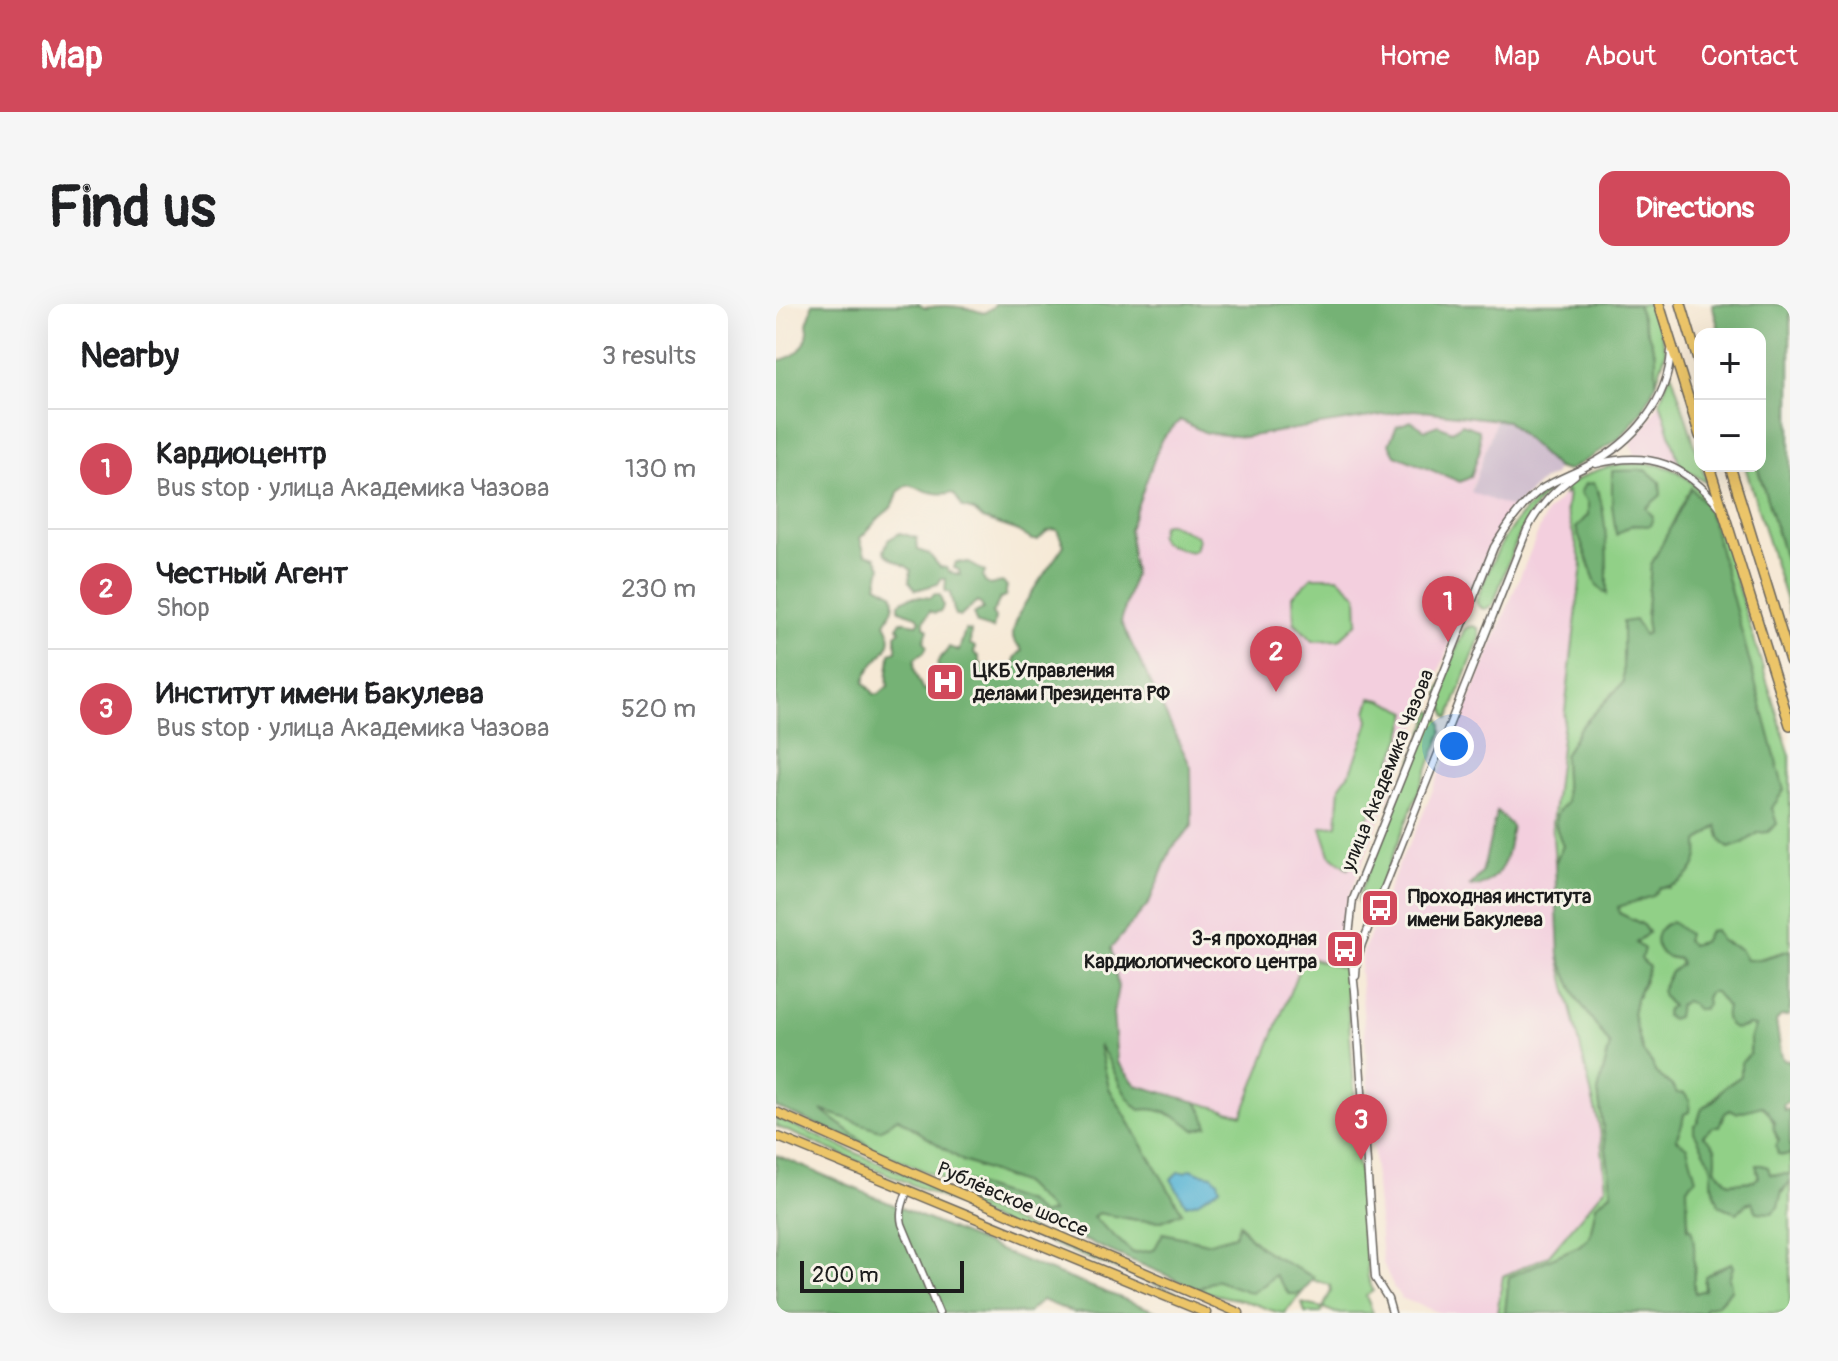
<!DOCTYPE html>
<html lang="en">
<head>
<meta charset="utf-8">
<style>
  :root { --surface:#fff; --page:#f6f6f6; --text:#202124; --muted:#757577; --line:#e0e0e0; --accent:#d1495b }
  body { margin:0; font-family:Pangolin,sans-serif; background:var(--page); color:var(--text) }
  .controls { position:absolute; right:24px; top:24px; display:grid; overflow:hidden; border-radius:16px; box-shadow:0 8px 32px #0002 }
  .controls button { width:72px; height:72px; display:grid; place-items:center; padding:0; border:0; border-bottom:2px solid var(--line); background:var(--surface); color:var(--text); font:40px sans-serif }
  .scale { position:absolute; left:24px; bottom:20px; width:164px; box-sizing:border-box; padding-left:8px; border:4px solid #1c1c1c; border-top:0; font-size:22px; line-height:28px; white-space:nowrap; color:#1c1c1c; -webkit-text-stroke:6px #f7f3e8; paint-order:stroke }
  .you { position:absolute; left:678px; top:442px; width:28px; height:28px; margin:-20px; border:6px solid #fff; border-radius:50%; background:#1a73e8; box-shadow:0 0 0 12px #1a73e833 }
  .badge { display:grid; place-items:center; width:52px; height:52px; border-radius:50%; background:var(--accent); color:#fff; font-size:26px; font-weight:700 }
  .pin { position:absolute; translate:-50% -66px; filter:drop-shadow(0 2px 4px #0008) }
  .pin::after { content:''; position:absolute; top:42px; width:28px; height:24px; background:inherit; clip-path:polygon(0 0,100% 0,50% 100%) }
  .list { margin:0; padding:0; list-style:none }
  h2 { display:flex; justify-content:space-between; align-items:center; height:104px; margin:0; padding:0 32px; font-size:34px }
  h2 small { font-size:26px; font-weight:400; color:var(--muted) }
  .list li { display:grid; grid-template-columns:52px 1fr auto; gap:24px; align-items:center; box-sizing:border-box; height:120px; padding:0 32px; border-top:2px solid var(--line) }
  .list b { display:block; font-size:30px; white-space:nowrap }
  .list p { margin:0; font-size:26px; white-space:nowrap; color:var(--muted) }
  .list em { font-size:26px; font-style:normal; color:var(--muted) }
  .map { position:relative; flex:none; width:1014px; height:1009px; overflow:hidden; border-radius:16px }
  header { display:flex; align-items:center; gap:48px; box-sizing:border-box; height:112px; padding:0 40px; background:var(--accent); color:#fff }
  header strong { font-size:38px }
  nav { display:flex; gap:44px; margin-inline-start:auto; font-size:28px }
  .intro { display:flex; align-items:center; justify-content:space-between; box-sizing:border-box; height:192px; padding:0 48px }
  h1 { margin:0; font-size:56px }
  .button { padding:20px 36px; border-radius:16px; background:var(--accent); color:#fff; font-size:28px; font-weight:700 }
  main { display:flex; gap:48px; padding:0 48px }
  aside { flex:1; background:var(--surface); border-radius:16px; box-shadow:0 8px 32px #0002 }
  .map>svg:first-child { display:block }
  .built { fill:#f3cfde }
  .industrial { fill:#cfbdce }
  .green { fill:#91d087; stroke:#567652; stroke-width:2; fill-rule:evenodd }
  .forest { fill:#74b274; stroke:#486748; stroke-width:2; fill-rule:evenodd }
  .water { fill:#55b3d4; stroke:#386878; stroke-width:2 }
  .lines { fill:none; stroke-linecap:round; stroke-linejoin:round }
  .minor-casing { stroke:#68645d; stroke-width:9 }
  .major-casing { stroke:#68645d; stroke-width:11 }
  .highway-casing { stroke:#68645d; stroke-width:12 }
  .minor { stroke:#fff; stroke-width:6 }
  .major { stroke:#ecc569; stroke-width:8 }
  .highway { stroke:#ecc569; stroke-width:9 }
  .labels { text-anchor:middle; stroke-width:6; stroke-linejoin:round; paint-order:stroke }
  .poi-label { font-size:20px; font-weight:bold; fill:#1c1c1c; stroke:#f7f3e8; text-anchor:start }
  .street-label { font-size:20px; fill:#1c1c1c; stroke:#f7f3e8 }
</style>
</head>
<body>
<header>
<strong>Map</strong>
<nav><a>Home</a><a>Map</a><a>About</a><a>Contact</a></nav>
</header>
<div class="intro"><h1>Find us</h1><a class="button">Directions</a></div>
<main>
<aside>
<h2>Nearby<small>3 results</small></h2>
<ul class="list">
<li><span class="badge">1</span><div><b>Кардиоцентр</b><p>Bus stop · улица Академика Чазова</p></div><em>130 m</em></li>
<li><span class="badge">2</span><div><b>Честный Агент</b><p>Shop</p></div><em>230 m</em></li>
<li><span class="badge">3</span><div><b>Институт имени Бакулева</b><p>Bus stop · улица Академика Чазова</p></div><em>520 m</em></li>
</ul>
</aside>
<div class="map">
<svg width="1014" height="1009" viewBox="0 0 1014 1009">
  <rect width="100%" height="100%" fill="#f7f3e8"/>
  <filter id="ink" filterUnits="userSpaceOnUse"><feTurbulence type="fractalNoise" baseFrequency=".0125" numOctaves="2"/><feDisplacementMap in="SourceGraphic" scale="16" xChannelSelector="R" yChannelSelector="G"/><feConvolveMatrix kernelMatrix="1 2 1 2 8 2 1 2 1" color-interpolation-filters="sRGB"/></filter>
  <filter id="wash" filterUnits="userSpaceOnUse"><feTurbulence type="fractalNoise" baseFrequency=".006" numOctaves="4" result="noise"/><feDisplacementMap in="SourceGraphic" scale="32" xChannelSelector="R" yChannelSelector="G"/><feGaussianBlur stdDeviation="1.8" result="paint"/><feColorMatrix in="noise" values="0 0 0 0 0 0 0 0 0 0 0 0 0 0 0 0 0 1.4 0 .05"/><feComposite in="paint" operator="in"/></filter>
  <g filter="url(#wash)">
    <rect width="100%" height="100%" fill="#f6e9d6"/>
    <g class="built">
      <path d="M 884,97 L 904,162 L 877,152 L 859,151 L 855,139 L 873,117 Z"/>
      <path d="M 638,106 L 720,116 L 695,187 L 737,204 L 713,242 L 572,595 L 567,612 L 567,643 L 569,665 L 528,653 L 466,812 L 360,781 L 341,758 L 337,709 L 342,683 L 335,644 L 373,599 L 395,545 L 416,522 L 415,463 L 345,318 L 358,270 L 353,225 L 385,136 L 404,116 L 430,129 L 469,133 Z"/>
      <path d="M 792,187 L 790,206 L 806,259 L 776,520 L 783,653 L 824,826 L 830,883 L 772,952 L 727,972 L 721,1009 L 664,1009 L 625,994 L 618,984 L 607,959 L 605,945 L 584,667 L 587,647 L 626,553 L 640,527 L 770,209 Z"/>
    </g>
    <path class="industrial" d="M 720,116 L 732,117 L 781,164 L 778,171 L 766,177 L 737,204 L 695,188 Z"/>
    <g class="green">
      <path d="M 861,0 L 876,0 L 890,47 L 880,80 L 880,51 Z"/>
      <path d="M 895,67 L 931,179 L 904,162 L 884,97 Z"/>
      <path d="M 845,160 C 857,160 871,159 883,161 C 917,168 935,199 945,228 L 1014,452 L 1014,646 L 976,657 L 969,656 L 951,639 L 945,637 L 933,627 L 927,638 L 915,641 L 910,636 L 880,635 L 884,648 L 896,654 L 903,655 L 905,661 C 893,670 888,677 887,692 L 896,702 L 903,701 L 909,697 L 916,700 L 930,694 L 933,688 L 940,688 L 966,724 L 973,721 L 979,721 L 974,736 L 974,750 L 965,759 L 965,772 C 961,775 957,777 953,780 C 942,788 939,797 926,804 L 922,817 L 918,822 C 920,837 933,850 936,863 C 937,867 935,873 935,877 L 966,905 L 970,900 L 976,898 L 981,908 C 998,908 1005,889 1014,878 L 1014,1009 L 928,1009 L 929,1004 L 941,1001 L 955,986 L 953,975 L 957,963 L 955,959 L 937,967 L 928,977 L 929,986 L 919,990 L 917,980 L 919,963 L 900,835 L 906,821 L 908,809 L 901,789 L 896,782 L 879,768 L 876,759 L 867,748 L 857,710 L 860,695 L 869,677 L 860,639 L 872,628 L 866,620 L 843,609 L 842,602 L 864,596 L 884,583 L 893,584 L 922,552 L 922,538 L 941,521 L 953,544 L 967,539 L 981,529 L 1001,520 L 995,504 L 1008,486 L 915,184 L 875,261 L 870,315 L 872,329 L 868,331 L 847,318 L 847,379 L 803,425 L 788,452 L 790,499 L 779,520 L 787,542 L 779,559 L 776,520 L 806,260 L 790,206 L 792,188 L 788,191 L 790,183 C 807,171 824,163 845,160 ZM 823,188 L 830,241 L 831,289 L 821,282 L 800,224 L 812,211 L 812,199 Z"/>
      <path d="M 969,162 L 981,162 L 1014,271 L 1014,310 Z"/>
      <path d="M 779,180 L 780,181 C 745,207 732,261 717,301 L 709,305 C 704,304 702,303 700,297 C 720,247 733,213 779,180 Z"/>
      <path d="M 393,219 L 421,232 L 422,236 L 419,246 L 414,248 L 386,239 L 383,232 L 386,221 Z"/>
      <path d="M 536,273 L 562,273 L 581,291 L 582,318 L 563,336 L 537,337 L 518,318 L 517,292 Z"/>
      <path d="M 697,322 L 702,324 L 704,333 L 673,414 L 671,413 L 663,391 L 663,387 L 688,326 L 692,323 Z"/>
      <path d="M 595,394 L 606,396 L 632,408 L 626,431 L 572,565 L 554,551 L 545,523 L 561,521 L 564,482 L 576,465 L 585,441 L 593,417 L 591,408 Z"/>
      <path d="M 656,407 L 662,410 L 666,420 L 666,429 L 597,600 L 593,603 L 588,603 L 582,598 L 582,593 Z"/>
      <path d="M 528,652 L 569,665 L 583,849 L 580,853 L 584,870 L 592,973 L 597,987 L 590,992 L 597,1009 L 560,1009 L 547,1004 L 545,1009 L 529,1009 L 526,999 L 547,1004 L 555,987 L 554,981 L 537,976 L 537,973 C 510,959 481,947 464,920 L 459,931 L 431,939 L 387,930 L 379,947 L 357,949 L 317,913 L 322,909 L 361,916 L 386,917 L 405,908 L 333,784 L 322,738 L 336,761 L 344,781 L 375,804 L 406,815 L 419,826 L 428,811 L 421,798 L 466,811 Z"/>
      <path d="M 783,653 L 801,694 L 834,741 L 822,788 L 836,888 L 820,901 L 814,932 L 803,942 L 733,973 L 729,1009 L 721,1009 L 727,972 L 772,952 L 830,883 L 824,826 Z"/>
      <path d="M 986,802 C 1000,813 995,818 1000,832 C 1003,838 1006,844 1008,851 L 1014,850 L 1014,870 L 1000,871 L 981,867 L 983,874 L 978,877 L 953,879 L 939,864 L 940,852 L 927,831 L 947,816 L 948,810 L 954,806 Z"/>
      <path d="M 42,804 L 104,826 L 122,814 L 187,857 L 248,880 L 277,908 L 265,911 L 251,898 L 191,878 L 180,881 L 96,844 Z"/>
      <path d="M 0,814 L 416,995 L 248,929 L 0,822 Z"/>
      <path d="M 499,971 L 523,990 L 530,984 L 509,1009 C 496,1009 485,1001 472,998 C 454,993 439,992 422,985 L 439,976 L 476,988 L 489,980 Z"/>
    </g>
    <g class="forest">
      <path d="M 36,0 L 142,0 L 149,4 C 169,0 188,2 208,9 L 217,3 L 219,0 L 861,0 L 880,51 L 880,80 L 866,107 L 845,133 L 814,154 L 791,167 L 781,164 L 731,117 L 638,106 L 469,133 L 430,129 L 404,116 L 385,136 L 353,225 L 358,270 L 345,318 L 415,463 L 416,522 L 395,545 L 373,599 L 335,644 L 342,683 L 337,709 L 341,758 L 360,781 L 421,798 L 428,811 L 432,822 L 419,826 C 404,813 383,802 364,806 C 343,791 339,761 323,741 L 333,784 L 406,908 L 386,917 L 361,916 L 322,909 L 317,913 L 357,949 L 378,946 L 387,929 L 431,939 L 459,931 L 463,920 C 481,947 510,959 538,973 L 530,984 L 523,990 L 513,990 L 499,971 L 489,980 L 476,989 L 439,976 L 422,985 L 180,881 L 191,878 L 251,898 L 265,911 L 276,908 L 248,880 L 187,857 L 122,814 L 104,826 L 45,806 L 96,844 L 0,803 L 0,57 C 17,54 30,46 32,27 C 32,24 31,22 31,20 C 33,11 36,11 36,0 ZM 132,181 C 141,183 150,188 159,189 C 180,192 173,181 187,204 L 198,207 L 207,215 L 240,226 L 256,236 L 262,236 C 268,230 271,224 281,226 L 288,241 C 278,258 229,318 238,336 C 240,340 244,342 246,346 L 239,354 L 238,366 L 225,375 L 218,366 L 207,362 L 203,358 L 203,353 L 198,349 L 199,343 L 194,340 L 195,327 L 189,326 L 183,347 L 173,343 C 170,350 163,353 161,360 L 164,366 L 163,371 L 159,374 L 153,385 L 147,386 C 142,375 136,366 139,355 L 148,348 L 151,342 L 148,337 L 152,326 L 148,322 L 148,317 L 154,307 L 159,309 L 165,307 L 167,302 L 164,291 L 159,290 L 154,294 C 143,292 130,291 123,300 L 123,306 L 141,312 L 144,316 L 141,320 L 125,317 L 122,322 L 124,327 L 120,330 L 120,347 L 114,349 C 114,363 110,368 112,382 L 103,390 L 98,390 C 95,385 91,383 88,378 C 93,354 126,346 109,319 C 115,309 121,301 116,289 L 101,281 L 105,263 L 100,253 L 89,250 L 84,234 C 91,228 96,221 103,214 C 114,204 118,204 122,188 Z"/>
      <path d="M 936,0 L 1014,0 L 1014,271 L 981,162 L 984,162 L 984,30 L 944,30 Z"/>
      <path d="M 635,117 L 649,126 L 662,121 L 676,127 L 686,120 L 703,126 L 704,145 L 695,173 L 684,178 L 619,151 L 613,140 L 621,122 Z"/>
      <path d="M 870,166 L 884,178 L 885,191 L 870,204 L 877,213 L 874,222 L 856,221 L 840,231 L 836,201 L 836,167 Z"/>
      <path d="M 818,179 C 832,202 831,262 831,290 L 821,282 L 800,224 L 812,211 L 812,199 L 804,189 L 809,180 Z"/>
      <path d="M 915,184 L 928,198 L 936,217 L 1008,486 L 996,504 L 1001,520 L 992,528 L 982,529 L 967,539 L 953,544 C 943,539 944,530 941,522 L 922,538 C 922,543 923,548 922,552 C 918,570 902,584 884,583 L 877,592 L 842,603 L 843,609 L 866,620 L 872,629 L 860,639 L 868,645 L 865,655 L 873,663 L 860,695 L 857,710 L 867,748 L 876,759 L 879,768 L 896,782 L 901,789 L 908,789 L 914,797 L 913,808 L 908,810 L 906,821 L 900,835 L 911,843 L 920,875 L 911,883 L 912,925 L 915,924 C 922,946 915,968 919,989 L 929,986 L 929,972 L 955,959 L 957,963 L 953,975 L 955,980 L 955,986 L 941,1001 L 929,1004 L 928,1009 L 729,1009 L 733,973 L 803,942 L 814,932 L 820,901 L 836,888 L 822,788 L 834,741 L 801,694 L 783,653 L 779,559 L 787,542 C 780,523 773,513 790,499 L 788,452 L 803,425 L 847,379 L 847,318 L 859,316 L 868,331 L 872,329 L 870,315 L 875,261 Z"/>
      <path d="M 124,229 L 141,234 L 142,246 L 153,250 L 164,263 L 170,264 L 174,268 L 184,271 L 183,266 L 178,264 L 180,258 L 193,259 L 209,268 L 207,273 L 209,278 L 214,281 L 226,278 L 231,282 L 229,293 L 224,295 L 216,310 L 219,314 L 217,325 L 201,320 L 197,310 L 207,305 L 205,300 L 200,298 L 184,313 L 179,311 L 174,289 L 169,287 L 170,275 L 165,275 L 162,280 L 140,286 L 133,277 L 135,266 C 127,258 113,257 108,247 L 112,236 Z"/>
      <path d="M 721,507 L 736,522 C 732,543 732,564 713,577 C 706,582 703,583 694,582 L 706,569 Z"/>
      <path d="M 896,618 L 912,630 L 910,636 L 915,641 L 927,638 L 933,627 L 939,626 L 945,637 L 964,645 L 970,656 L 982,656 L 1014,646 L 1014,705 L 1012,712 L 1005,712 L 1000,717 L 1005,749 L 1007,755 L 1014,757 L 1014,797 L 1007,801 L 1009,807 L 1014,805 L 1014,850 L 1008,851 L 1002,850 L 1000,842 L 1003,836 L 997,824 L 998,817 L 991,806 L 986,802 L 960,809 L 954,806 L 948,810 L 943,823 L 937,823 L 927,831 C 942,843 941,846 939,865 L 953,879 L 978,877 L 983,873 L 980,861 L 986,861 L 992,863 L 994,870 L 1000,871 L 1014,870 L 1014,878 L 1006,887 L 1002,903 L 996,909 L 981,908 L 976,898 L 970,900 L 961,909 L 955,907 L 943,901 L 935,877 L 936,864 L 934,858 L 918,828 L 918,822 L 922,817 L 926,804 L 937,798 L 949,783 L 965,772 L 965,759 L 974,750 L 974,736 L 979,722 L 973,721 L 960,725 C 950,721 948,713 951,703 L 939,688 L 933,688 L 930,694 L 931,700 L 927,705 L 920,705 L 916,700 L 909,697 L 903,701 L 901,713 L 895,715 L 889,712 L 891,705 L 896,702 L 887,692 L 885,686 L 895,668 L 905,660 L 903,655 C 898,654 892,654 888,651 C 874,642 880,621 896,618 Z"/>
      <path d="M 0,851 L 264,963 L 384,1009 L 298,1009 L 266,996 L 252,1009 L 0,1009 Z"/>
    </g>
    <path class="water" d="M 415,865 L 424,869 L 436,871 L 442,877 L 444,884 L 421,898 L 410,901 L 395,875 L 402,868 L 410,868 Z"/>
  </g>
  <g filter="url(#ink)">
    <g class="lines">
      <g class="minor-casing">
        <g id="minor">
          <path d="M 820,160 C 875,146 909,161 944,203"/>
          <path d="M 580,672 L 581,657 L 586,640 L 751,226 C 763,202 778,187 799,171"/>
          <path d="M 131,887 C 127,899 123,908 126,920 L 163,1009"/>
          <path d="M 616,1009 L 612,995 L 599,974 L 579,687 L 573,632 L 577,595 L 718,243 C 731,222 745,201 764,186 C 780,175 797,170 813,161 C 857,138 892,98 895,47"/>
        </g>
      </g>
      <g class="major-casing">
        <g id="major">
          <path d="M 0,808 L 139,870 L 463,1009"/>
          <path d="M 0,832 L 430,1009"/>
        </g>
      </g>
      <g class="highway-casing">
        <g id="highway">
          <path d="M 883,0 L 924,132"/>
          <path d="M 905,0 L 924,63"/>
          <path d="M 933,162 L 1014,421"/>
          <path d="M 954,162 L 1014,357"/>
        </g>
      </g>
      <use href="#minor" class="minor"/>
      <use href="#major" class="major"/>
      <use href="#highway" class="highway"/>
    </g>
  </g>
  <defs>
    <g id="hospital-square" transform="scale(2)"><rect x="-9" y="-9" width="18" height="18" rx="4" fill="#d1495b" stroke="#f7f3e8"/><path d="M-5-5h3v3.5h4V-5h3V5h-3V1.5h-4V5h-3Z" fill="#fff"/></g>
    <g id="bus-square" transform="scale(2)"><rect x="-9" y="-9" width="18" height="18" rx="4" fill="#d1495b" stroke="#f7f3e8"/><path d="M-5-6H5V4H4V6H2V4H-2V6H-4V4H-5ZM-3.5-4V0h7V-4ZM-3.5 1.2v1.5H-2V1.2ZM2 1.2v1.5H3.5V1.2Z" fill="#fff"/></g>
  </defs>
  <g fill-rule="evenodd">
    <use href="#hospital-square" x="169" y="378"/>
    <use href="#bus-square" x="604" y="604"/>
    <use href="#bus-square" x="569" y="645"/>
  </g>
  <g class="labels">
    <g class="poi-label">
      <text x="197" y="373">ЦКБ Управления<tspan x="197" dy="23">делами Президента РФ</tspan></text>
      <text x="632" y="599">Проходная института<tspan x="632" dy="23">имени Бакулева</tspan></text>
      <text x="541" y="641" text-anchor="end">3-я проходная<tspan x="541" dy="23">Кардиологического центра</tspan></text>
    </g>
    <g class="street-label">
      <text transform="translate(611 466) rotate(-68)" y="7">улица Академика Чазова</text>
      <text transform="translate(237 895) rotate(23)" y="7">Рублёвское шоссе</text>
    </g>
  </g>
</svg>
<div class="controls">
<button>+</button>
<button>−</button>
</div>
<div class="scale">200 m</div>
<div class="you"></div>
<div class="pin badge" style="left:672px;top:338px">1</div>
<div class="pin badge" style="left:500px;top:388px">2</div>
<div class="pin badge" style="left:585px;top:856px">3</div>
</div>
</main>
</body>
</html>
